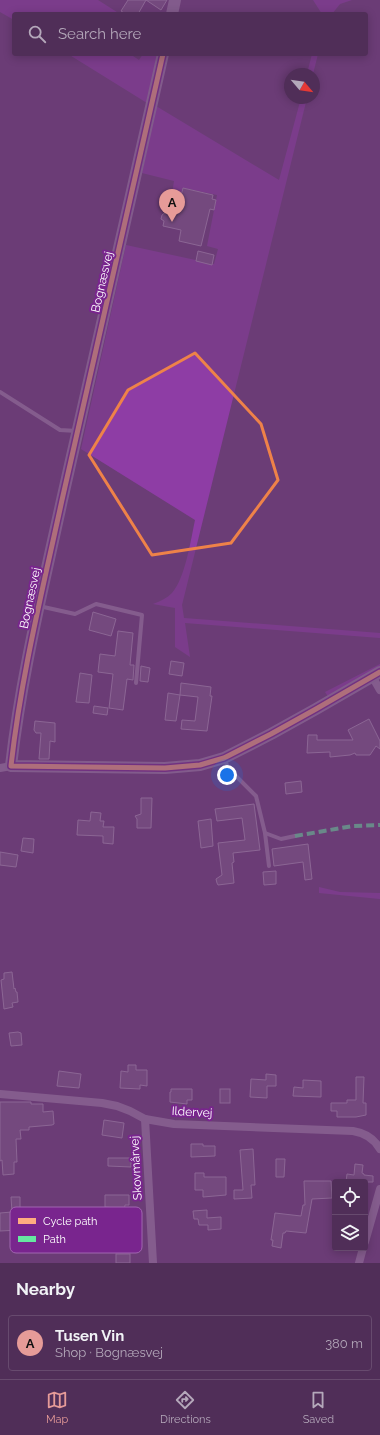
<!DOCTYPE html>
<html lang="en">
<head>
<meta charset="utf-8">
<style>
  :root { --surface:#502e58; --page:#56365e; --text:#f1f3f6; --muted:#b4a8ba; --line:#674a6e; --accent:#e69b98 }
  body { margin:0; font-family:Raleway,sans-serif; background:var(--page); color:var(--text) }
  .controls { position:absolute; right:12px; bottom:12px; display:grid; overflow:hidden; border-radius:4px; box-shadow:0 2px 10px #0003 }
  .controls button { width:36px; height:36px; display:grid; place-items:center; padding:0; border:0; border-bottom:1px solid var(--line); background:var(--surface); color:var(--text); font:20px sans-serif }
  .compass { position:absolute; left:284px; top:68px; width:36px; height:36px; border-radius:50%; background:var(--surface); box-shadow:0 2px 10px #0003; rotate:119deg }
  .you { position:absolute; left:227px; top:775px; width:14px; height:14px; margin:-10px; border:3px solid #fff; border-radius:50%; background:#1a73e8; box-shadow:0 0 0 6px #1a73e833 }
  .badge { display:grid; place-items:center; width:26px; height:26px; border-radius:50%; background:var(--accent); color:#111; font-size:13px; font-weight:700 }
  .pin { position:absolute; translate:-50% -33px; filter:drop-shadow(0 1px 2px #0008) }
  .pin::after { content:''; position:absolute; top:21px; width:14px; height:12px; background:inherit; clip-path:polygon(0 0,100% 0,50% 100%) }
  .list { margin:0; padding:0; list-style:none }
  h2 { display:flex; justify-content:space-between; align-items:center; height:52px; margin:0; padding:0 16px; font-size:17px }
  h2 small { font-size:13px; font-weight:400; color:var(--muted) }
  .list li { display:grid; grid-template-columns:26px 1fr auto; gap:12px; align-items:center; box-sizing:border-box; height:56px; margin:0 8px 8px; padding:0 8px; border:1px solid var(--line); border-radius:4px }
  .list b { display:block; font-size:15px; white-space:nowrap }
  .list p { margin:0; font-size:13px; white-space:nowrap; color:var(--muted) }
  .list em { font-size:13px; font-style:normal; color:var(--muted) }
  .icon { flex:none; width:22px; height:22px; fill:none; stroke:currentColor; stroke-width:2; stroke-linecap:round; stroke-linejoin:round }
  .map { position:relative; flex:none; width:380px; height:1263px; overflow:hidden }
  .search { position:absolute; background:var(--surface); box-shadow:0 2px 10px #0003; left:12px; right:12px; top:12px; height:44px; display:flex; align-items:center; gap:10px; box-sizing:border-box; padding:0 14px; border-radius:4px; color:var(--muted); font-size:15px }
  .sheet { height:116px; background:var(--surface) }
  nav { display:flex; justify-content:space-around; align-items:center; box-sizing:border-box; height:56px; border-top:1px solid var(--line); background:var(--surface); font-size:11px; color:var(--muted) }
  nav a { display:grid; justify-items:center; gap:2px }
  nav .on { color:var(--accent) }
  .map>svg:first-child { display:block }
  .green { fill:#8e3da5 }
  .building { fill:#7e5a87; stroke:#b298b8 }
  .lines { fill:none; stroke-linecap:round; stroke-linejoin:round }
  .lane { stroke:#a284a9; stroke-width:4 }
  .street { stroke:#a284a9; stroke-width:8 }
  .secondary { stroke:#9e80a6; stroke-width:12 }
  .quiet { stroke:#66e7a1; stroke-width:4; stroke-dasharray:8 4; stroke-linecap:butt }
  .cycleway-casing { stroke:#79258e; stroke-width:8 }
  .cycleway { stroke:#ffac80; stroke-width:5 }
  .marked { fill:none; stroke:#ee8249; stroke-width:3; stroke-linejoin:round }
  .labels { text-anchor:middle; stroke-width:4; stroke-linejoin:round; paint-order:stroke }
  .street-label { font-size:12px; fill:#fff; stroke:#79258e }
  .key { fill:#79258e; stroke:#a166b0; stroke-width:1 }
  .key-label { font-size:11px; fill:#fff }
</style>
</head>
<body>
<div class="map">
<svg width="380" height="1263" viewBox="0 0 380 1263">
  <rect width="100%" height="100%" fill="#6b3d76"/>
  <g class="green">
    <path d="M 0,0 L 98,0 L 120,14 L 14,14 L 14,20 L 0,12 Z"/>
    <path d="M 313,0 L 352,0 L 340,4 L 332,14 L 322,14 Z"/>
    <path d="M 68,54 L 130,54 L 139,60 L 143,54 L 160,54 L 147,103 Z"/>
    <path d="M 312,54 L 318,54 L 313,74 L 307,74 Z"/>
    <path d="M 301,98 L 307,98 L 182,605 L 184,618 L 380,633 L 380,638 L 185,623 L 190,657 L 175,647 L 175,608 L 153,604 C 161,601 167,598 172,593 C 185,579 191,539 195,520 L 81,449 L 126,245 L 214,264 L 218,249 L 207,246 L 217,195 L 183,188 L 181,197 L 172,195 L 174,181 L 142,173 L 156,106 L 279,180 Z"/>
    <path d="M 380,664 L 380,669 L 329,698 L 325,692 Z"/>
    <path d="M 319,887 L 340,892 L 379,893 L 380,893 L 380,899 L 319,893 Z"/>
  </g>
  <g class="building">
    <path d="M 128,0 L 167,0 L 161,10 L 146,0 L 138,14 L 126,14 L 121,11 Z"/>
    <path d="M 183,188 L 213,195 L 212,199 L 216,200 L 214,210 L 210,209 L 201,246 L 179,241 L 181,230 L 163,226 L 164,221 L 161,219 L 162,215 L 167,211 L 168,205 L 178,208 Z"/>
    <path d="M 198,251 L 214,255 L 212,265 L 196,261 Z"/>
    <path d="M 93,612 L 116,619 L 111,636 L 89,630 Z"/>
    <path d="M 118,631 L 133,633 L 130,665 L 134,665 L 133,680 L 127,679 L 123,710 L 109,708 L 113,674 L 98,672 L 100,654 L 115,656 Z"/>
    <path d="M 171,661 L 184,663 L 182,676 L 169,674 Z"/>
    <path d="M 141,666 L 150,668 L 148,682 L 140,681 Z"/>
    <path d="M 80,673 L 92,675 L 89,703 L 76,702 Z"/>
    <path d="M 181,683 L 211,687 L 210,696 L 212,696 L 207,731 L 181,729 L 182,720 L 195,721 L 198,697 L 180,695 Z"/>
    <path d="M 168,693 L 180,695 L 176,721 L 165,720 Z"/>
    <path d="M 94,706 L 108,708 L 107,715 L 93,713 Z"/>
    <path d="M 369,719 L 380,741 L 380,749 L 376,746 L 370,755 L 356,755 L 355,753 L 350,755 L 330,757 L 330,752 L 307,753 L 308,735 L 317,735 L 317,740 L 353,740 L 348,730 Z"/>
    <path d="M 35,721 L 55,723 L 55,742 L 50,741 L 49,759 L 39,759 L 41,733 L 36,733 L 34,730 Z"/>
    <path d="M 301,781 L 302,792 L 286,794 L 285,783 Z"/>
    <path d="M 141,798 L 152,798 L 151,828 L 137,828 L 137,819 L 135,816 L 141,814 Z"/>
    <path d="M 254,804 L 260,850 L 233,853 L 234,862 L 232,863 L 234,883 L 218,885 L 217,883 L 216,879 L 222,875 L 218,843 L 245,840 L 242,818 L 217,821 L 215,809 Z"/>
    <path d="M 91,812 L 101,813 L 100,821 L 104,821 L 103,827 L 114,827 L 113,844 L 103,843 L 103,836 L 77,835 L 78,820 L 90,821 Z"/>
    <path d="M 211,819 L 213,846 L 201,848 L 198,821 Z"/>
    <path d="M 23,838 L 34,839 L 33,853 L 21,851 Z"/>
    <path d="M 308,844 L 312,879 L 305,880 L 303,862 L 274,866 L 272,849 Z"/>
    <path d="M 0,852 L 18,855 L 16,867 L 0,865 Z"/>
    <path d="M 276,871 L 276,884 L 264,885 L 263,872 Z"/>
    <path d="M 12,972 L 14,989 L 15,988 L 16,992 L 17,992 L 18,1002 L 12,1003 L 13,1007 L 4,1009 L 1,980 L 4,979 L 4,973 Z"/>
    <path d="M 18,1032 L 21,1033 L 22,1045 L 11,1046 L 9,1033 Z"/>
    <path d="M 128,1065 L 136,1065 L 136,1070 L 147,1070 L 147,1086 L 140,1085 L 140,1089 L 120,1088 L 121,1071 L 128,1072 Z"/>
    <path d="M 59,1071 L 81,1074 L 79,1088 L 57,1086 Z"/>
    <path d="M 266,1074 L 276,1075 L 276,1086 L 267,1086 L 267,1098 L 250,1097 L 251,1079 L 266,1080 Z"/>
    <path d="M 356,1077 L 364,1077 L 363,1103 L 366,1103 L 366,1115 L 356,1117 L 337,1117 L 337,1111 L 331,1111 L 331,1103 L 347,1103 L 347,1100 L 356,1100 Z"/>
    <path d="M 303,1080 L 321,1081 L 321,1097 L 293,1096 L 294,1087 L 303,1088 Z"/>
    <path d="M 171,1089 L 192,1089 L 192,1100 L 187,1100 L 187,1104 L 170,1102 L 170,1092 L 171,1092 Z"/>
    <rect x="220" y="1089" width="10" height="14"/>
    <path d="M 0,1102 L 31,1102 L 31,1104 L 43,1104 L 43,1112 L 53,1111 L 54,1124 L 52,1125 L 29,1127 L 29,1130 L 20,1130 L 21,1139 L 16,1139 L 17,1162 L 14,1162 L 14,1174 L 3,1175 L 2,1160 L 0,1161 Z"/>
    <path d="M 104,1120 L 124,1123 L 122,1138 L 102,1135 Z"/>
    <path d="M 191,1144 L 203,1144 L 203,1146 L 215,1146 L 215,1156 L 191,1157 Z"/>
    <path d="M 253,1149 L 255,1185 L 251,1185 L 252,1198 L 234,1199 L 234,1190 L 243,1190 L 240,1150 Z"/>
    <path d="M 108,1158 L 131,1158 L 131,1167 L 108,1166 Z"/>
    <path d="M 276,1159 L 285,1159 L 284,1177 L 276,1177 Z"/>
    <path d="M 355,1164 L 363,1165 L 362,1173 L 364,1174 L 364,1175 L 373,1176 L 373,1182 L 346,1182 L 347,1174 L 354,1175 Z"/>
    <path d="M 195,1173 L 204,1173 L 204,1177 L 226,1177 L 226,1195 L 203,1197 L 203,1190 L 195,1190 Z"/>
    <path d="M 304,1181 L 331,1181 L 332,1198 L 312,1199 L 306,1233 L 286,1231 L 285,1233 L 283,1233 L 281,1248 L 272,1246 L 273,1240 L 271,1240 L 275,1213 L 301,1216 L 303,1205 L 305,1205 Z"/>
    <path d="M 105,1195 L 129,1195 L 129,1205 L 125,1205 L 124,1212 L 116,1212 L 116,1208 L 105,1207 Z"/>
    <path d="M 11,1197 L 20,1197 L 20,1230 L 0,1231 L 0,1213 L 12,1212 Z"/>
    <path d="M 207,1210 L 207,1218 L 221,1217 L 221,1229 L 208,1230 L 208,1225 L 199,1225 L 198,1219 L 194,1219 L 193,1211 Z"/>
    <rect x="116" y="1254" width="14" height="9"/>
  </g>
  <g class="lines">
    <g class="lane">
      <path d="M 0,392 L 60,430 L 77,431"/>
      <path d="M 39,606 L 75,614 L 96,604 L 142,615 L 136,683"/>
      <path d="M 225,760 L 228,768 L 256,796 L 265,833 L 281,839 L 295,836"/>
      <path d="M 265,833 L 269,866"/>
    </g>
    <g class="street">
      <path d="M 372,676 L 380,690"/>
      <path d="M 0,768 L 11,766"/>
      <path d="M 0,1094 L 102,1103 L 117,1106 L 130,1111 L 145,1119 L 174,1124 L 353,1131 C 365,1133 374,1138 380,1149"/>
      <path d="M 145,1119 L 153,1263"/>
      <path d="M 365,1242 L 380,1189"/>
      <path d="M 359,1263 L 363,1248"/>
    </g>
    <g class="secondary">
      <path d="M 172,14 L 175,0"/>
      <path d="M 163,54 C 130,203 95,351 62,500 C 43,588 21,676 11,766 L 165,768 L 200,765 L 224,758 L 271,734 L 316,709 L 380,672"/>
    </g>
    <path class="quiet" d="M 295,836 L 353,826 L 380,825"/>
    <g class="cycleway-casing">
      <path id="cycleway" d="M 163,54 C 130,203 95,351 62,500 C 43,588 21,676 11,766 L 165,768 L 200,765 L 224,758 L 271,734 L 316,709 L 380,672"/>
    </g>
    <use href="#cycleway" class="cycleway"/>
  </g>
  <path d="M0 0H380V1263H0ZM 195,353 L 261,424 L 278,480 L 231,543 L 152,555 L 89,455 L 128,390 Z" fill="#6b3d76" fill-opacity=".55" fill-rule="evenodd"/>
  <path class="marked" d="M 195,353 L 261,424 L 278,480 L 231,543 L 152,555 L 89,455 L 128,390 Z"/>
  <g class="labels">
    <g class="street-label">
      <text transform="translate(102 282) rotate(-77)" y="4">Bognæsvej</text>
      <text transform="translate(30 598) rotate(-78)" y="4">Bognæsvej</text>
      <text transform="translate(192 1112) rotate(3)" y="4">Ildervej</text>
      <text transform="translate(136 1168) rotate(-93)" y="4">Skovmårvej</text>
    </g>
  </g>
  <rect x="10" y="1207" width="132" height="46" rx="6" class="key"/>
  <rect x="18" y="1218" width="18" height="6" fill="#ffac80"/>
  <rect x="18" y="1236" width="18" height="6" fill="#66e7a1"/>
  <g class="key-label">
    <text x="43" y="1225">Cycle path</text>
    <text x="43" y="1243">Path</text>
  </g>
</svg>
<div class="controls">
<button><svg class="icon" aria-label="locate" viewBox="0 0 24 24"><circle cx="12" cy="12" r="6"/><path d="M12 2v4M12 18v4M2 12h4M18 12h4"/></svg></button>
<button><svg class="icon" aria-label="layers" viewBox="0 0 24 24"><path d="M12 4l9 5-9 5-9-5zM3 14l9 5 9-5"/></svg></button>
</div>
<svg class="compass" viewBox="-18 -18 36 36"><path d="M0-13l5 13h-10z" fill="#e53935"/><path d="M0 13l5-13h-10z" fill="#b4a8ba"/></svg>
<div class="you"></div>
<div class="pin badge" style="left:172px;top:222px">A</div>
<div class="search"><svg class="icon" aria-label="search" viewBox="0 0 24 24"><circle cx="10" cy="10" r="6"/><path d="M15 15l6 6"/></svg>Search here</div>
</div>
<section class="sheet">
<h2>Nearby<small></small></h2>
<ul class="list">
<li><span class="badge">A</span><div><b>Tusen Vin</b><p>Shop · Bognæsvej</p></div><em>380 m</em></li>
</ul>
</section>
<nav>
<a class="on"><svg class="icon" aria-label="map" viewBox="0 0 24 24"><path d="M3 6l6-2 6 2 6-2v14l-6 2-6-2-6 2zM9 4v14M15 6v14"/></svg>Map</a>
<a><svg class="icon" aria-label="directions" viewBox="0 0 24 24"><path d="M12 3l9 9-9 9-9-9zM9 14v-3h6M13 9l2 2-2 2"/></svg>Directions</a>
<a><svg class="icon" aria-label="saved" viewBox="0 0 24 24"><path d="M7 4h10v16l-5-4-5 4z"/></svg>Saved</a>
</nav>
</body>
</html>
